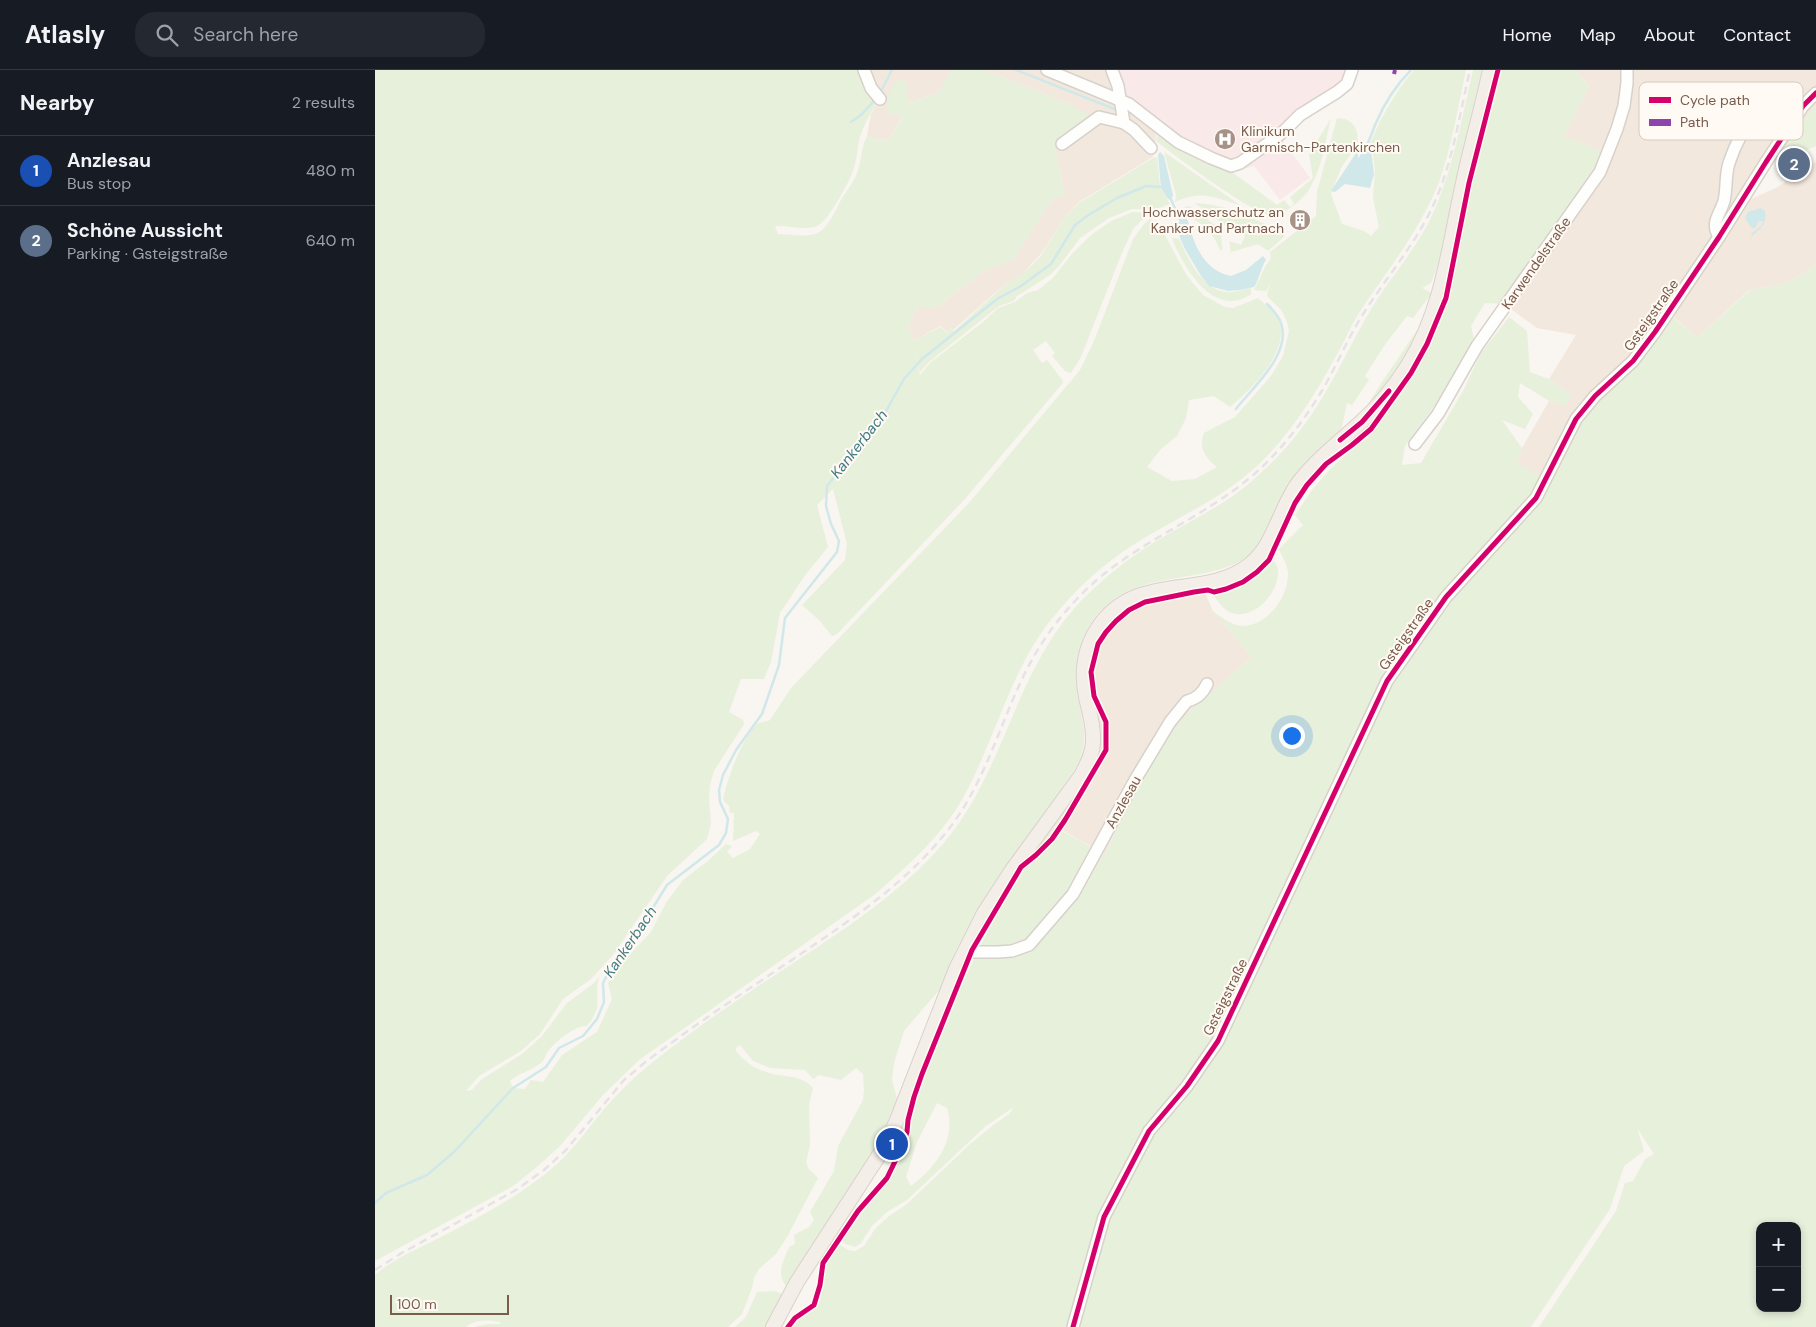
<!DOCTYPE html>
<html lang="en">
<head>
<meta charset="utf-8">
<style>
  :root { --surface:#171b24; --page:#242831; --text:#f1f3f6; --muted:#9ea1a6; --line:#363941; --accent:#ea580c }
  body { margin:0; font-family:"DM Sans",sans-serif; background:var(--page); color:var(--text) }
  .controls { position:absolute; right:15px; bottom:15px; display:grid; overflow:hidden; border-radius:10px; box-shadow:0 2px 8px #0003 }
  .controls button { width:45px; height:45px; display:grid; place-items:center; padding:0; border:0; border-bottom:1px solid var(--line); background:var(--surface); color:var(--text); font:25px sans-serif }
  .scale { position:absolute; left:15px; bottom:12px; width:119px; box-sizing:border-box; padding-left:5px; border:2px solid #7a5c4d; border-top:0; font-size:14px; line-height:18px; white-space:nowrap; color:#7a5c4d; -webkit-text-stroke:4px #fffaf3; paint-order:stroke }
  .you { position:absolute; left:916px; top:665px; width:18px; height:18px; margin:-12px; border:4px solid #fff; border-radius:50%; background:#1a73e8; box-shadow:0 0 0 8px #1a73e833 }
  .badge { display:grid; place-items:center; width:32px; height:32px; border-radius:50%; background:var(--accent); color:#fff; font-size:16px; font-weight:700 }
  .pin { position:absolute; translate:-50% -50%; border:2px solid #fff; box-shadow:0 1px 5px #0006 }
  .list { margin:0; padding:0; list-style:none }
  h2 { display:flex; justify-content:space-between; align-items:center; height:65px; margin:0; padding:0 20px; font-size:21px }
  h2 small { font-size:16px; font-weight:400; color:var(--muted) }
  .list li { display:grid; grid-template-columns:32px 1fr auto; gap:15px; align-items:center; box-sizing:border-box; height:70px; padding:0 20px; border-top:1px solid var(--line) }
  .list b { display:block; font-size:19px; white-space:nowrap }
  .list p { margin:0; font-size:16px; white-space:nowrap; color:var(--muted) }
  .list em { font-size:16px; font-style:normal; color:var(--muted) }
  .icon { flex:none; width:28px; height:28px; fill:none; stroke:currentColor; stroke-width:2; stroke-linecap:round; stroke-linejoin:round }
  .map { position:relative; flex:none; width:1441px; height:1257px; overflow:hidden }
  header { display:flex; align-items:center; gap:30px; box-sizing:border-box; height:70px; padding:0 25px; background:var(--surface); border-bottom:1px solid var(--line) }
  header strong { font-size:24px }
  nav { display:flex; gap:28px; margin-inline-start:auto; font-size:18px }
  .search { width:350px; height:45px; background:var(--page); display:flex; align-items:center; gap:12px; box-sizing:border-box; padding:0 18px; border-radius:20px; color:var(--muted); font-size:19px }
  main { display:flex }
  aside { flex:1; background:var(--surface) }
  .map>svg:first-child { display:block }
  .residential { fill:#f2e8de }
  .medical { fill:#fae9e9 }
  .green { fill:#e7f0db; fill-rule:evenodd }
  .water { fill:#d0e8ea }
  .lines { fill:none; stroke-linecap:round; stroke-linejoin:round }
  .stream { stroke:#d0e8ea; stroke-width:2.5 }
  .minor-casing { stroke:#d7d1cb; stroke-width:14 }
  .major-casing { stroke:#dad1cc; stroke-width:16 }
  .minor { stroke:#fefefd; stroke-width:11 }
  .major { stroke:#f3eee8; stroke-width:14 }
  .rail { stroke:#e6e3e7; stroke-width:2.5; stroke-dasharray:8 5; stroke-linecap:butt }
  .quiet { stroke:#8e44ad; stroke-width:4; stroke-dasharray:8 4; stroke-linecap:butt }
  .cycleway-casing { stroke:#fffaf3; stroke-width:8 }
  .cycleway { stroke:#d6006c; stroke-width:5 }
  .labels { text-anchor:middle; stroke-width:4; stroke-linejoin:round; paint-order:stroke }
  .poi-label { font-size:14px; fill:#7a5c4d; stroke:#fffaf3; text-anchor:start }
  .street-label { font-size:14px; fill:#7a5c4d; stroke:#fffaf3 }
  .water-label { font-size:15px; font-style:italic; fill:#437c86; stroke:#fffaf3 }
  .key { fill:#fffaf3; stroke:#d7cbc1; stroke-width:1 }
  .key-label { font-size:14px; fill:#7a5c4d }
</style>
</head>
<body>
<header>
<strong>Atlasly</strong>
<div class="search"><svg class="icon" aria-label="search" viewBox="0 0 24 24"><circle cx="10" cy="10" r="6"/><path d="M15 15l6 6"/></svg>Search here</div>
<nav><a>Home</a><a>Map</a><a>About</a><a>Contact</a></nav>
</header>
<main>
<aside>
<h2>Nearby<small>2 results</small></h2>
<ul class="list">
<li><span class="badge" style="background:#1a4fb4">1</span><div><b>Anzlesau</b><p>Bus stop</p></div><em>480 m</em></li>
<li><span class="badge" style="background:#5c6f8a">2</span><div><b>Schöne Aussicht</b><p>Parking · Gsteigstraße</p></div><em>640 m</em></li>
</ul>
</aside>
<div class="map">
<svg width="1441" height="1257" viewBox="0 0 1441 1257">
  <rect width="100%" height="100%" fill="#f9f5f0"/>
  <g class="residential">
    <path d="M 489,0 L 577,0 L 564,22 L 532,34 L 528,46 L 514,69 L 506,71 L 492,66 L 496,44 L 505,29 Z"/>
    <path d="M 609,0 L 737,0 L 782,59 L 778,87 L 704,132 L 690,147 L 667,183 L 648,203 L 622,221 L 578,260 L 576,258 L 572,262 L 565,256 L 539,271 L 533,258 L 538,245 L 544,236 L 561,238 L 609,201 L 638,190 L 676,131 L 690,124 L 679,74 L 694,34 Z"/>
    <path d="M 1200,0 L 1441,0 L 1441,34 L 1407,83 L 1391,101 L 1374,130 L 1403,117 L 1424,102 L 1441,92 L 1441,194 L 1429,204 L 1415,211 L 1400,216 L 1374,220 L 1323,268 L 1297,246 L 1173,412 L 1142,393 L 1147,378 L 1174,331 L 1190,336 L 1196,325 L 1174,309 L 1201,265 L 1162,258 L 1129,234 L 1228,83 L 1189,66 L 1214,16 Z"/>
    <path d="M 826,513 L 838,541 L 877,587 L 815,641 L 789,671 L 740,759 L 731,785 L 672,752 L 715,688 L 710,587 L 743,537 Z"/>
  </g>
  <path class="medical" d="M 737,0 L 972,0 L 964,18 L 903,64 L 935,108 L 905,130 L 879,96 L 860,101 L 816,85 L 753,38 Z"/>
  <g class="green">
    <path d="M 0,0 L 487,0 L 504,30 C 498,40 491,50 487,61 C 482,73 483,86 479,98 C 475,111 453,152 442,156 C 429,161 414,155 400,156 L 403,164 C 446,167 446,169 466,130 C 472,120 480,111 483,100 C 487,88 486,77 492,66 L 506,71 L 514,69 L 528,47 L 513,43 C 511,28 514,21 523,9 L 532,12 L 532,34 L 564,22 L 577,0 L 609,0 L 694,34 L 717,47 L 679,74 L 690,124 L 676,131 L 638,190 L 609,201 L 561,238 L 544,236 L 538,245 L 533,258 L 539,271 L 565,257 L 572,263 L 576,258 L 579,261 L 623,221 L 654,198 L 666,186 L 690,147 L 704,133 L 778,88 L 782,87 L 785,116 L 795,134 L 781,139 L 757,139 L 734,148 L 705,168 L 684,196 L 675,205 L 642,226 L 639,231 L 624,236 L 554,292 L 545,302 L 540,277 L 545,305 L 556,292 L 608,252 L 623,238 L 640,232 L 652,223 L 663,220 L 678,208 L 696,185 L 715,166 L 736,151 L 758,142 L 774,143 L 758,159 L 746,185 L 706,287 L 696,303 L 691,302 L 677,286 L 680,283 L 671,271 L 658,280 L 667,293 L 672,290 L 688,311 L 687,314 L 589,430 L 462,564 L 457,566 L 444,550 L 427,535 L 470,490 L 472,474 L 458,419 L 442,435 L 453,477 L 431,504 L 405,543 L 396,592 L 389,609 L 366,609 L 354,642 L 368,650 L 369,654 L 339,701 L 335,715 L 334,730 L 336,753 L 332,769 L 292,806 L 238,885 L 216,909 L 188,929 L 165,964 L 146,981 L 104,1006 L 91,1021 L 97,1020 L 107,1009 L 147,984 L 167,966 L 192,933 L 219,913 L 224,907 C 218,930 230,933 212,956 C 201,955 181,971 173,981 C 171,984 170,988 168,991 C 158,1001 145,1002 135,1011 L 138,1018 L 150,1019 L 156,1010 L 168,1012 L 187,985 L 222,962 L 237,929 L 233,913 L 243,897 L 276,862 L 291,833 L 308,810 L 334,790 L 351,774 L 357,776 L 352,782 L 358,788 L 375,779 L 385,764 L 381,761 L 358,771 L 359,743 L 355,743 L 354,736 L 348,730 C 352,709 366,671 381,655 C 384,652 391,652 395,650 L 416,618 L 593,434 L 705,300 L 719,271 L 758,169 L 769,154 L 775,149 L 786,158 L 812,206 L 828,225 L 850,237 L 858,238 L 883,228 C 891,235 902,244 905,254 C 913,283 875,321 855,337 L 839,326 L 814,330 L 811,348 L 802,366 L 786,379 L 772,397 L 797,411 L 820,409 L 842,397 C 831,389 823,377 829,363 L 860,347 L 896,306 L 908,286 L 914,261 L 912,252 L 907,241 L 892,226 L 893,220 L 896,213 L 891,221 L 879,220 L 891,195 L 896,189 L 895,182 L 941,146 L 942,122 L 962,48 C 978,48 985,60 982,75 L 966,98 L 956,124 L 967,154 L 989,161 L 996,166 L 1004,157 L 998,128 L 1000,99 L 997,79 L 994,77 C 1005,48 1019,24 1039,0 L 1091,0 C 1083,37 1077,76 1064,112 C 1045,161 1010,203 982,246 C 974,260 968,274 960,288 C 936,332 908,376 868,408 C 835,434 796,451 761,473 C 729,493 702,518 679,546 C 637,596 621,667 590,724 C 569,764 533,796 499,825 L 264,990 L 228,1025 L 185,1076 L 163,1096 L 138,1116 L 0,1191 Z"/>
    <path d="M 1098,0 L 1108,0 L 1072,152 L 1065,189 L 1056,213 L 1047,218 L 1057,223 L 1038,248 L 1032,246 L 1009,276 L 990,306 L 994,310 L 977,335 L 972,333 C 970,341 968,356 965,362 C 959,372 951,381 944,390 C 930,408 917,426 903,444 C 894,456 887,471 877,482 C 871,488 863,493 855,496 C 810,513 762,503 725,541 C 707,560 699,590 701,615 C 705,649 718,666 700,699 L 618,815 L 582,879 L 566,918 L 529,961 L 519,993 L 517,1010 L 522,1028 L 503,1076 L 412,1217 C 400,1204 409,1190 414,1177 L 420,1174 L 419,1165 L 434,1157 L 439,1150 L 435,1142 L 459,1101 L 463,1076 L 488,1030 L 489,1020 L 488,1004 L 481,998 L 466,1010 L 444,1005 L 438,1009 L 430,1000 L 395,998 L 378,991 L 365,975 L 361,978 L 361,981 C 370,992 380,999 394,1003 C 410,1008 426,1004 438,1018 L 434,1035 L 435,1076 L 431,1092 L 434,1099 L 443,1108 L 412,1167 L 401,1184 L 384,1199 L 379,1208 L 377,1218 L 367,1244 L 353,1257 L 99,1257 L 112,1254 L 125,1254 L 125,1252 C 113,1250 101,1249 91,1257 L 0,1257 L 0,1205 C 17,1190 38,1181 58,1171 C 88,1156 119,1140 147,1121 C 163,1110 179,1098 192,1084 C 206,1070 217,1053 230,1038 C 243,1023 257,1009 272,997 C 324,954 382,917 438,880 C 480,852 522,823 557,786 C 630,711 635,607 705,532 C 723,514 742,497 763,483 C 800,457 843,441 877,411 C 896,394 914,376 929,355 C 957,318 976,271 1001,231 C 1021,201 1046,172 1060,139 C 1079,94 1087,47 1098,0 Z"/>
    <path d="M 1125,0 L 1200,0 L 1214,16 L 1189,66 L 1229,83 L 1222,100 L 1129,234 L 1110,233 L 1096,256 L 1100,274 L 1071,320 L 1030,376 L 1027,395 L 1046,393 L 1088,321 L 1106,283 L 1134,247 L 1152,261 L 1155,302 L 1174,309 L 1196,325 L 1190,336 L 1174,331 L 1145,313 L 1143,327 L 1158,344 L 1150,359 L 1127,350 L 1147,378 L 1142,393 L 1173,412 L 1204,351 L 1296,246 L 1323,268 L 1375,220 L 1400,216 L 1415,211 L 1429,204 L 1441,194 L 1441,1257 L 1164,1257 L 1241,1141 L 1250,1113 L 1258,1111 L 1270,1089 L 1279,1084 L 1262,1058 L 1269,1081 L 1249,1096 L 1235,1139 L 1156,1257 L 416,1257 L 424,1248 L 437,1241 L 445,1231 L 451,1193 L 464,1174 L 473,1180 L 480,1181 L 489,1176 L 500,1159 L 514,1146 L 532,1134 L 594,1075 L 617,1056 L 634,1044 L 639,1037 L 611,1056 L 532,1130 L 512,1142 L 497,1156 L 486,1173 L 480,1177 L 470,1174 L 467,1170 C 474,1160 481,1149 488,1139 C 496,1129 505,1120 513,1110 C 519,1102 525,1090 529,1080 C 533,1069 534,1058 536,1047 C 539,1033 544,1020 549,1007 C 583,919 621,832 677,756 L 731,785 C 748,736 779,677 816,640 C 835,622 857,605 877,587 L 838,541 C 847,548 857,556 869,556 C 894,554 912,528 913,505 C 914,497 907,487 904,479 L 928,455 L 920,445 L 937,420 L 956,398 L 998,361 L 1039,304 L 1066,252 L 1074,228 L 1097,114 ZM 562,1033 L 572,1038 C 582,1070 560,1098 536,1116 L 531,1107 L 542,1072 ZM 1385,1156 L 1422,1156 L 1422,1238 L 1385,1238 Z"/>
    <path d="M 1441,34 L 1441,76 L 1431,80 L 1415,90 L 1407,89 L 1407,83 Z"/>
    <path d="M 956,48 C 950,72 947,100 933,121 C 929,128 908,145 900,146 C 880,147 801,86 781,71 L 783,61 L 811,83 L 854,100 L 902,135 L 909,130 L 915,137 L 919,134 L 915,127 L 938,108 L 934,85 Z"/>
    <path d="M 789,82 L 865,135 C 837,127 828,120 800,132 L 801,125 Z"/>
    <path d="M 820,133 C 852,134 883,149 910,166 L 893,181 L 883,174 L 856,182 L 854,171 L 866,175 L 870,166 L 848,154 Z"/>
    <path d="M 814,136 L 840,155 L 846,164 L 847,180 L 845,180 C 837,158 822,151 803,140 Z"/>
    <path d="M 797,168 L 804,169 C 814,189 826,220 852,222 C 860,223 868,219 876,218 L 876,224 C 839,250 808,197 797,168 Z"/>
    <path d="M 1052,240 L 1035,286 L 982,353 L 1005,315 L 1045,256 Z"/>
    <path d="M 898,489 C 901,494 904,498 903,504 C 902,525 877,552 855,542 C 848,539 843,531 838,525 C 861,520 885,511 898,489 Z"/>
    <path d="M 399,1221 L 408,1224 L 391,1257 L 360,1257 L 371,1247 L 382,1222 Z"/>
  </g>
  <g class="water">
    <path d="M 993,79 L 996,79 L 999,104 L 995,118 L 970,114 L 960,122 L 956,121 L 983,80 L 983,91 Z"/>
    <path d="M 785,82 L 789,86 L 798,125 L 796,130 L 793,129 L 786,118 L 783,85 Z"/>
    <path d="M 1386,138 L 1390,141 C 1392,154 1386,158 1377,166 L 1376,164 L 1386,156 L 1388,151 L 1384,151 L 1379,159 L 1375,156 L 1370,148 L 1373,142 Z"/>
    <path d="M 808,148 L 812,149 C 815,155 816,162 818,168 C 825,187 836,202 856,206 L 871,200 L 888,186 L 891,190 L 889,193 L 881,214 L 879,217 L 865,220 L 853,221 L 834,216 L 826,206 L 810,179 L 805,168 L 803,153 Z"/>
  </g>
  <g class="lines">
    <g class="stream">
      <path d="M 641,0 L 742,40"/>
      <path d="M 505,23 L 517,0"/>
      <path d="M 476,52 L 486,45 L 500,30"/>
      <path d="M 982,92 C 992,80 995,67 1001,53 C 1009,34 1022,14 1036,0"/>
      <path d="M 795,127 L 806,152"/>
      <path d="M 861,339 C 877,318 917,284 906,253 C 904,246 897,239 892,234"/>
      <path d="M 0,1133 L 11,1123 L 52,1105 L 79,1082 L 138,1018 L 171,997 L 184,978 L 208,966 L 222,949 L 229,932 L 228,913 L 239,892 L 259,871 L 272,852 L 279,836 L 292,815 L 344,775 L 351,763 L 353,749 L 345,732 L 344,720 L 348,705 L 361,680 L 387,644 L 404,595 L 410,548 L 462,482 L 464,471 L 456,454 L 451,436 L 452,416 L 511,341 L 529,309 L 547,289 L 622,229 L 646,216 L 676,194 L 700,155 L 715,144 L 742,128 L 771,116 L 788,117"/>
    </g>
    <g class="minor-casing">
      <g id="minor">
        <path d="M 489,0 L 496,18 L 505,29"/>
        <path d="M 672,0 L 754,34 L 803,72 L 836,88 L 856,96 L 865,93 L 899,69 L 909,61 L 925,45 L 962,22 L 972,14 L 977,0"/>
        <path d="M 737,0 L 743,16 L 749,53 L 759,60 L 776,78"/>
        <path d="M 687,74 L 724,47 L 749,53"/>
        <path d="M 1344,167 C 1335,152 1345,145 1349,131 C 1352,119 1350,105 1354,93 C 1360,75 1370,56 1382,42"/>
        <path d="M 1040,374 L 1063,344 L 1102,276 L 1225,102 L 1242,59 L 1249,36 L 1252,13 L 1252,0"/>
        <path d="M 589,882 L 623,882 L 637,881 L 654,875 L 698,824 L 760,710 L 795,652 L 812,631 C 821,629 828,623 832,614"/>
        <path d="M 698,1257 L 729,1147 L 774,1061 L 812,1016 L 843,971 L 1012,611 L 1071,527 L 1161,428 L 1201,349 L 1220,326 L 1258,291 L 1280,262 L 1344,167 L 1391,92 L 1428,36 L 1441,23"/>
      </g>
    </g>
    <g class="major-casing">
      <path id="major" d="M 398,1257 L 422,1212 L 510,1076 L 522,1050 L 581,899 L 609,843 L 637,800 L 707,704 C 712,694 718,683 718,671 C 719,655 714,642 711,627 C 706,603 709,580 722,559 C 760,500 828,531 874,495 C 900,475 904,438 924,412 C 941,390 964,372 985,353 C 1003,337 1020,316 1033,295 C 1068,239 1074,175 1088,113 C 1096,75 1107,38 1115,0"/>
    </g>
    <use href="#minor" class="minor"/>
    <use href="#major" class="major"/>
    <path class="rail" d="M 0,1200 L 25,1184 L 141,1120 L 169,1100 L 191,1080 L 249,1010 L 268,994 C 319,955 374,919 427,883 C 483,845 539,807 579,752 C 612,706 626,651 651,601 C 664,575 681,551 701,530 C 750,477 816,455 871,411 C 902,386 927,354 948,319 C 960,298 970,275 982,254 C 1005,215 1035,182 1055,142 C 1077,98 1084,47 1095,0"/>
    <path class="quiet" d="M 1019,4 L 1020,0"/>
    <g class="cycleway-casing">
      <g id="cycleway">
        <path d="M 965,370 L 987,352 L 1014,321"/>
        <path d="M 413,1257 L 420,1248 L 439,1235 L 445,1215 L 448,1193 L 483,1141 L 512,1108 L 526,1079 L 532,1062 L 533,1050 L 539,1027 L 547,1004 L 597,880 L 646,797 L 661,785 L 677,769 L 690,750 L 731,680 L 731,652 L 719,626 L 716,602 L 723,574 L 731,562 L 741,551 L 754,540 L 770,532 L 819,522 L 833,520 L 839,522 L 851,519 L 868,512 L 882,502 L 894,490 L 920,433 L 932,415 L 951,394 L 977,375 L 996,359 L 1036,303 L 1052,274 L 1071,228 L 1094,113 L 1123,0"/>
        <path d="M 698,1257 L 729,1147 L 774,1061 L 812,1016 L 843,971 L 1012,611 L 1071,527 L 1161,428 L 1201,349 L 1220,326 L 1258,291 L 1280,262 L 1344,167 L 1391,92 L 1428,36 L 1441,23"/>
      </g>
    </g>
    <use href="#cycleway" class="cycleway"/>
  </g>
  <defs>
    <g id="hospital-disc" transform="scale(1.125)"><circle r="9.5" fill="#a69286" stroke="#fffaf3"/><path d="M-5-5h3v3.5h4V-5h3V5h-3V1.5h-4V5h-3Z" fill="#fff"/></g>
    <g id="building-disc" transform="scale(1.125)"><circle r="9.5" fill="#a69286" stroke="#fffaf3"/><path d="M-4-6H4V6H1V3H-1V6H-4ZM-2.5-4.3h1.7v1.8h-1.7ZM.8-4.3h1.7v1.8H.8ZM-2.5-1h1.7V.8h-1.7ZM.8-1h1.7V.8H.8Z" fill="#fff"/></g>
  </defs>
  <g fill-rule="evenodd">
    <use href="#hospital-disc" x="850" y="69"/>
    <use href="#building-disc" x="925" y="150"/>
  </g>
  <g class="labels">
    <g class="poi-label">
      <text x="866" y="66">Klinikum<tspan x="866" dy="16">Garmisch-Partenkirchen</tspan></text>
      <text x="909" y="147" text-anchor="end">Hochwasserschutz an<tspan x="909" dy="16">Kanker und Partnach</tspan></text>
    </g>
    <g class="street-label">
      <text transform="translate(1161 193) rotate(-55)" y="5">Karwendelstraße</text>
      <text transform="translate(1276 245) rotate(-55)" y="5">Gsteigstraße</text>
      <text transform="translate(1031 564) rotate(-55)" y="5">Gsteigstraße</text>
      <text transform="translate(748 732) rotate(-61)" y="5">Anzlesau</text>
      <text transform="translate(850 927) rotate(-64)" y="5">Gsteigstraße</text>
    </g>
    <g class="water-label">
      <text transform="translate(484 374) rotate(-52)" y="5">Kankerbach</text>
      <text transform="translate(255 872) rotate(-56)" y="5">Kankerbach</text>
    </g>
  </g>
  <rect x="1264" y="12" width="164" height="58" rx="8" class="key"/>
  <rect x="1274" y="27" width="22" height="6" fill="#d6006c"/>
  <rect x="1274" y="49" width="22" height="7" fill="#8e44ad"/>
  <g class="key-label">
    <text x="1305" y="35">Cycle path</text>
    <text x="1305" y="57">Path</text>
  </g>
</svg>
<div class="controls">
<button>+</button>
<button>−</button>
</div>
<div class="scale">100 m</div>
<div class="you"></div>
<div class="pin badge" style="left:517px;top:1074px;background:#1a4fb4">1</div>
<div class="pin badge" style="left:1419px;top:94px;background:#5c6f8a">2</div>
</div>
</main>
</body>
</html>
